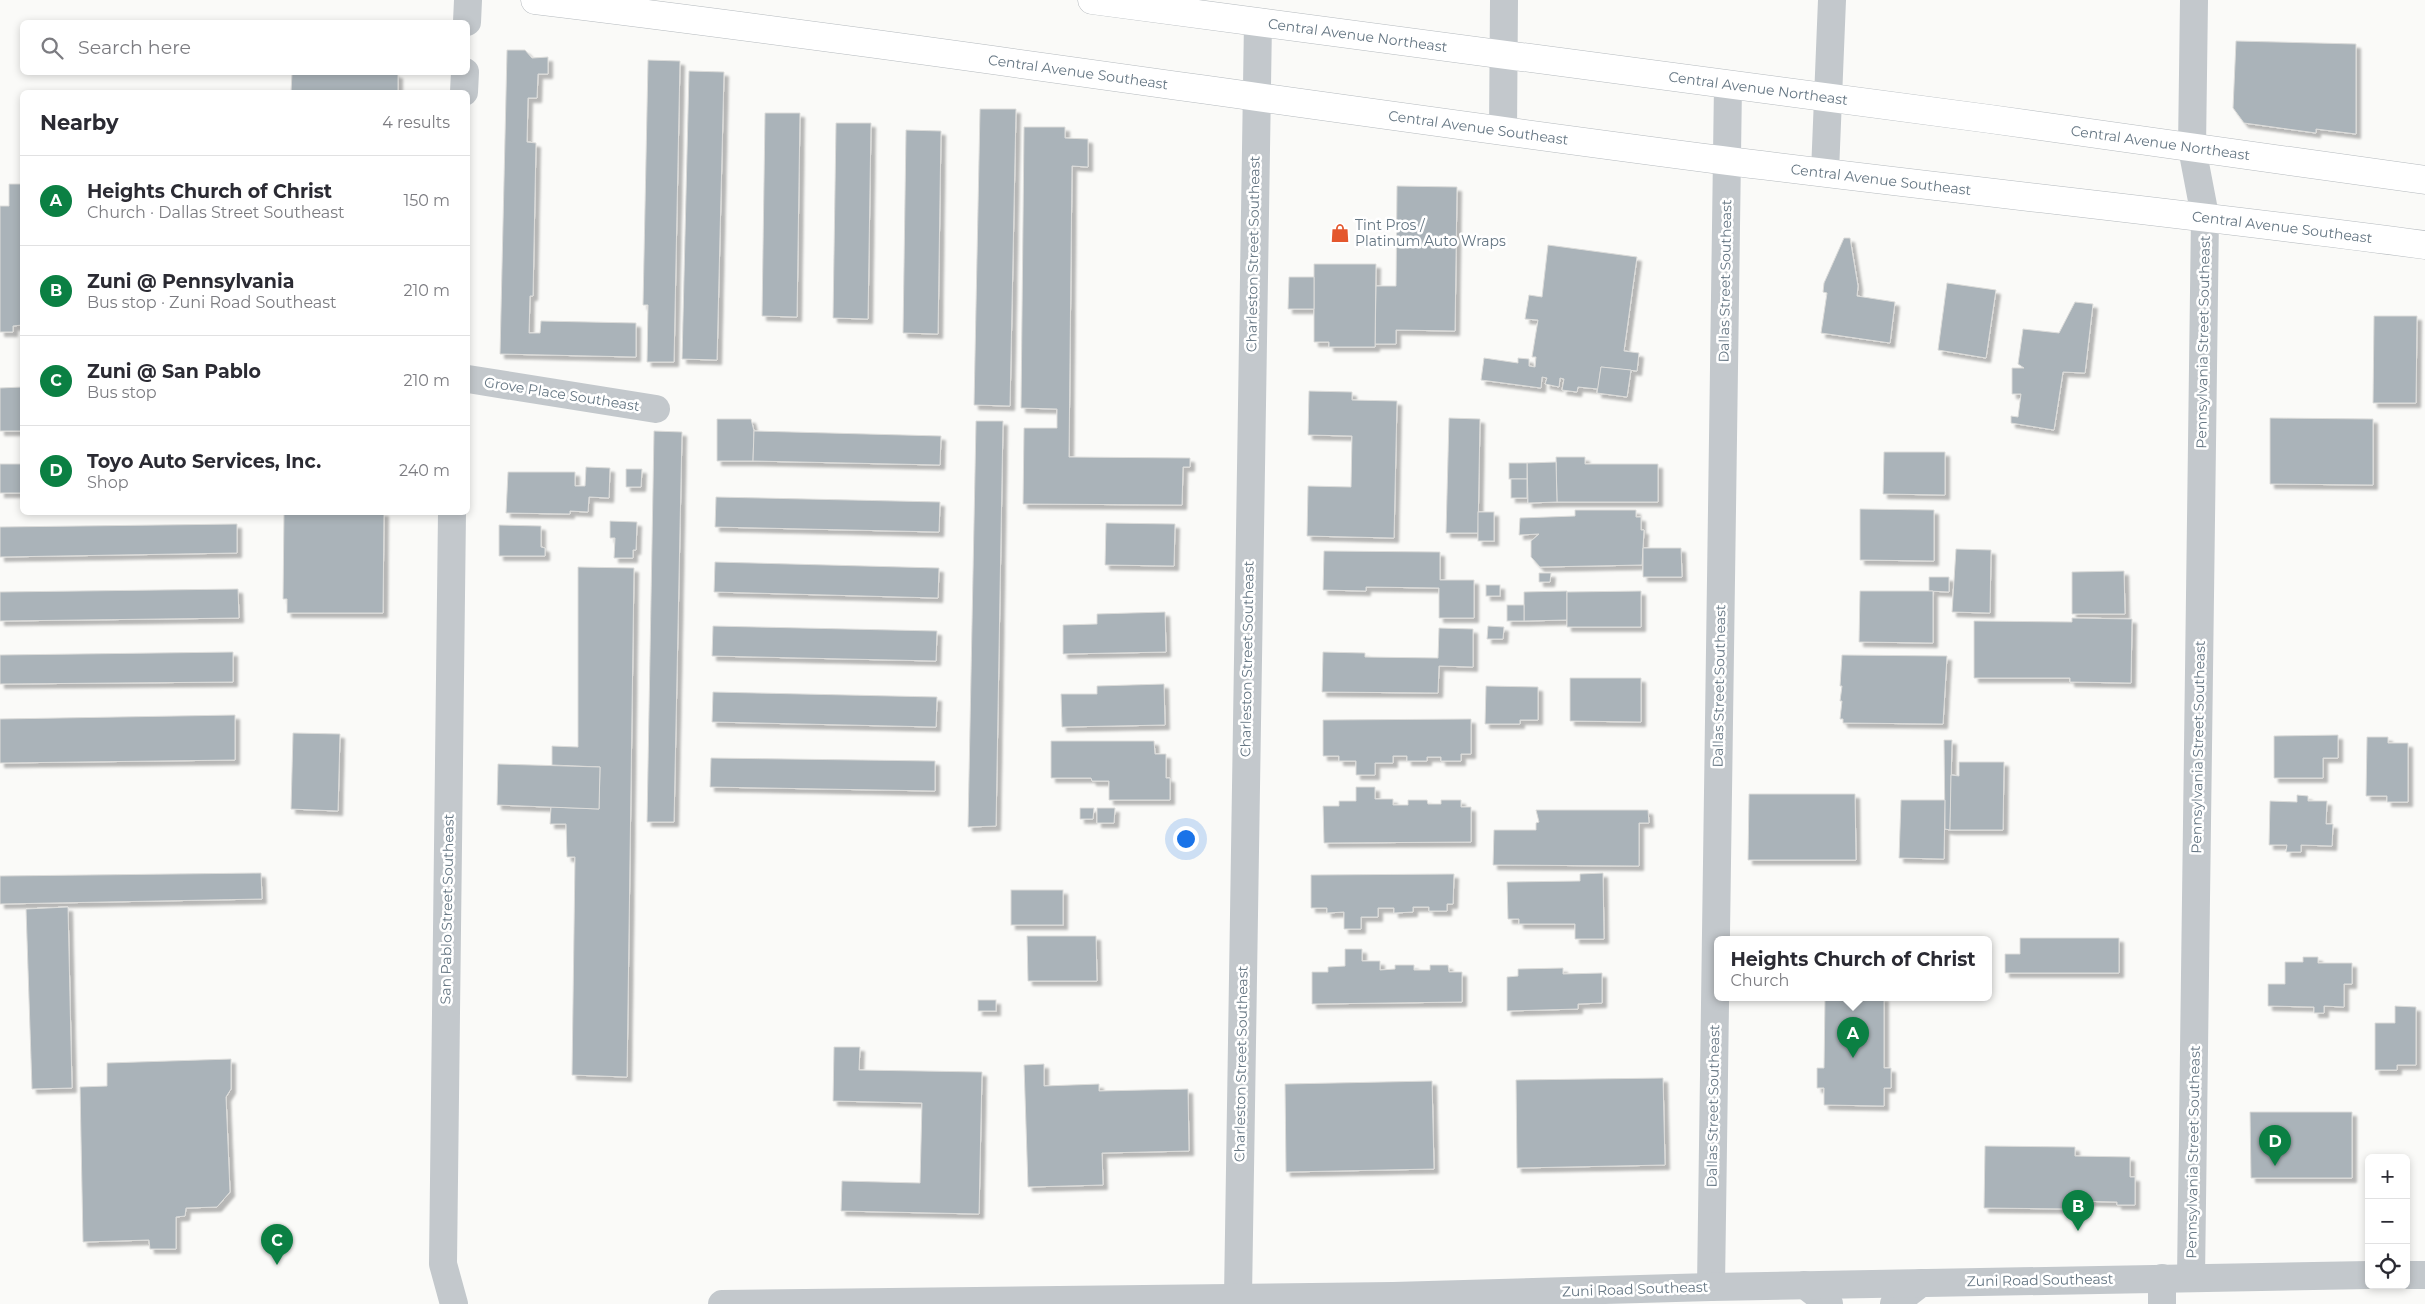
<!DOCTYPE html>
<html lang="en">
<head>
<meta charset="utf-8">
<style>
  :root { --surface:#fff; --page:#f2f2f3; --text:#2b2b33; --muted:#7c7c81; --line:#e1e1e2; --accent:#0b8043 }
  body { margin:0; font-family:Montserrat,sans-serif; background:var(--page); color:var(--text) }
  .controls { position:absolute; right:15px; bottom:15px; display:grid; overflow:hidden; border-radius:8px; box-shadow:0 2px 8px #0003 }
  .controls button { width:45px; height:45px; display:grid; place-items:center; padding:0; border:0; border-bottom:1px solid var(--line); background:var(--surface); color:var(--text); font:25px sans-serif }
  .you { position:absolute; left:1185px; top:838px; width:18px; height:18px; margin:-12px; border:4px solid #fff; border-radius:50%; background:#1a73e8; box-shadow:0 0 0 8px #1a73e833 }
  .badge { display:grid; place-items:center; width:32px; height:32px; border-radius:50%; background:var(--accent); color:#fff; font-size:16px; font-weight:700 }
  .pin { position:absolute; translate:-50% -41px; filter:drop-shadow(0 1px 2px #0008) }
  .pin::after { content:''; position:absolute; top:26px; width:18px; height:15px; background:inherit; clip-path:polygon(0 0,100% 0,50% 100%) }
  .popup { position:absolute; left:1714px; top:936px; width:278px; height:65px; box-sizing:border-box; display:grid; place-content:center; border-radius:8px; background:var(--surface); filter:drop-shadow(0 1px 4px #0005); font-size:16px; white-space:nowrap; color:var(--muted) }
  .popup b { font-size:19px; color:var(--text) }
  .popup::after { content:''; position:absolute; left:50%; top:100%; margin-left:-10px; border:10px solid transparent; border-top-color:var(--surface) }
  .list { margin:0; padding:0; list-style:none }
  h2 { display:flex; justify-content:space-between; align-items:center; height:65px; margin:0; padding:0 20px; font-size:21px }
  h2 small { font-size:16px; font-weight:400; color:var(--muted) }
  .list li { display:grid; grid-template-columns:32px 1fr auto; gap:15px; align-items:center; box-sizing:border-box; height:90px; padding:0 20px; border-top:1px solid var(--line) }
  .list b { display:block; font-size:19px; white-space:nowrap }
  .list p { margin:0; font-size:16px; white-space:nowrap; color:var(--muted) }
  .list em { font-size:16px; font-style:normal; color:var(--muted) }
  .icon { flex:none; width:28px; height:28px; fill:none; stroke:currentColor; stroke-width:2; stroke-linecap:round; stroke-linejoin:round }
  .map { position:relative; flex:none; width:2425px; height:1304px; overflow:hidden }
  .search { position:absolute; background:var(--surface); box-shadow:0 2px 8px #0003; left:20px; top:20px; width:450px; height:55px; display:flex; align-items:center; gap:12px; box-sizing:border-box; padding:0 18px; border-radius:8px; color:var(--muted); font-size:19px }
  .panel { position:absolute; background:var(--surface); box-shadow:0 2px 8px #0003; left:20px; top:90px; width:450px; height:425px; border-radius:8px }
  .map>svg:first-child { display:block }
  .building { fill:#aab3b9; stroke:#dcdcda; filter:url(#shadow) }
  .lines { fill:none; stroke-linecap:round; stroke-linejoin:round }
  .primary-casing { stroke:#b5babe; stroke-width:29 }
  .minor { stroke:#c3c8cc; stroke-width:28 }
  .tertiary { stroke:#c3c8cc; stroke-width:28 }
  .primary { stroke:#fff; stroke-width:28 }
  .labels { text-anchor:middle; stroke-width:5; stroke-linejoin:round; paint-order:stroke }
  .street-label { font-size:14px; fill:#657683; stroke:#fff }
  .poi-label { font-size:14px; fill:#657683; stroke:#fff; text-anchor:start }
</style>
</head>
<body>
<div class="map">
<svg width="2425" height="1304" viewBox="0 0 2425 1304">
  <defs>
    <filter id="shadow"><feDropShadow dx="4.5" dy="4.5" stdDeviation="1" flood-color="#0004"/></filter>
  </defs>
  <rect width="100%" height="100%" fill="#fafaf8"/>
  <g class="building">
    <path d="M 2236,41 L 2356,44 L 2356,134 L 2316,129 L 2316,133 L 2244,123 L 2233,108 Z"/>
    <path d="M 507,50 L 525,50 L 532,58 L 548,57 L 548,74 L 538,74 L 537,98 L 528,98 L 527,142 L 536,143 L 533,296 L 530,296 L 529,333 L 540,333 L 541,321 L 636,323 L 636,357 L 500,354 Z"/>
    <path d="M 648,60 L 680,61 L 674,362 L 647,362 L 648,305 L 643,305 Z"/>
    <path d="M 689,71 L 724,72 L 717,360 L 682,359 Z"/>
    <rect x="373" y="72" width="21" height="2"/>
    <path d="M 292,73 L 398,74 L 398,92 L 291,92 Z"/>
    <path d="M 980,109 L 1016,109 L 1010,406 L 974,405 Z"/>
    <path d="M 765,113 L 800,113 L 797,317 L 762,316 Z"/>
    <path d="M 836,123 L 871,123 L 868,319 L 833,318 Z"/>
    <path d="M 1024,127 L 1065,127 L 1065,138 L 1088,139 L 1088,167 L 1072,166 L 1069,457 L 1190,458 L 1190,467 L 1183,467 L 1182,505 L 1023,504 L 1024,428 L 1057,428 L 1057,409 L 1021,408 Z"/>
    <path d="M 906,130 L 941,131 L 938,334 L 903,333 Z"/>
    <path d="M 9,184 L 22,184 L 22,325 L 13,326 L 13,332 L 0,332 L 0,206 L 9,206 Z"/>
    <path d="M 1397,186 L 1457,187 L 1455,331 L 1396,330 L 1396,344 L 1375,344 L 1376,286 L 1396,286 Z"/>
    <path d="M 1844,238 L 1850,238 L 1858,286 L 1857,296 L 1895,302 L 1890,343 L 1821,333 L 1827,293 L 1823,292 L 1824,283 Z"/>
    <path d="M 1548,245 L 1637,257 L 1624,351 L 1639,353 L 1637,371 L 1601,367 L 1598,389 L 1578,387 L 1577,392 L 1562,390 L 1564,379 L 1560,378 L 1559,387 L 1545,384 L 1547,378 L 1542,377 L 1541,388 L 1481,380 L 1484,358 L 1518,363 L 1518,358 L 1529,359 L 1529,366 L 1535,367 L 1536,357 L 1532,357 L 1538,320 L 1525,319 L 1529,295 L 1542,297 Z"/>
    <path d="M 1314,264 L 1376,264 L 1375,347 L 1329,347 L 1329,342 L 1314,342 Z"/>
    <path d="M 1289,277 L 1314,277 L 1314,309 L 1288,309 Z"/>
    <path d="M 1947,283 L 1996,290 L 1986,358 L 1938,350 Z"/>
    <path d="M 2075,302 L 2093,304 L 2085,373 L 2063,372 L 2054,430 L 2011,423 L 2011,416 L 2018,417 L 2021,394 L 2012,394 L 2012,368 L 2024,368 L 2018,364 L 2023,329 L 2059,333 Z"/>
    <path d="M 2374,316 L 2417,316 L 2416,403 L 2373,403 Z"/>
    <path d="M 1601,367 L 1631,370 L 1627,397 L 1597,393 Z"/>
    <path d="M 22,387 L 22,431 L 0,431 L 0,388 Z"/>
    <path d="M 1309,391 L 1352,392 L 1352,400 L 1397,401 L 1394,538 L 1307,536 L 1308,486 L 1351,487 L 1352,436 L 1308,435 Z"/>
    <path d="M 1449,418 L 1480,419 L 1478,533 L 1446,533 Z"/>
    <path d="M 2270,418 L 2373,419 L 2373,485 L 2270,484 Z"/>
    <path d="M 717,419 L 751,419 L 754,431 L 753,461 L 717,461 Z"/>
    <path d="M 976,421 L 1003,421 L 996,826 L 968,827 Z"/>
    <path d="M 654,431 L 682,432 L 674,822 L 647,822 Z"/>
    <path d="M 754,431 L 941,436 L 940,465 L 753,461 Z"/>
    <path d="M 1884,452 L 1945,452 L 1945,495 L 1883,494 Z"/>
    <path d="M 1556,457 L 1585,457 L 1585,464 L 1658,464 L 1658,502 L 1557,502 Z"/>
    <path d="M 1556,462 L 1557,502 L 1528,503 L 1527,463 Z"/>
    <rect x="1509" y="463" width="18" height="16"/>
    <rect x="0" y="464" width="22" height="29"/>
    <path d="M 586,467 L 610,468 L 609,498 L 589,497 L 588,512 L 570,511 L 570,514 L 506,513 L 508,472 L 575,472 L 575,486 L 585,486 Z"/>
    <path d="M 626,469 L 642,469 L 641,487 L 626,487 Z"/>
    <rect x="1511" y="479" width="16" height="19"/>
    <path d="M 716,497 L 940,502 L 939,532 L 715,527 Z"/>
    <path d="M 1860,509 L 1934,510 L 1934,561 L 1860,560 Z"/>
    <path d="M 1575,510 L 1636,510 L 1636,517 L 1641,517 L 1641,530 L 1644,530 L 1642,565 L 1540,567 L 1531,557 L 1531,541 L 1539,534 L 1519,535 L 1520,518 L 1575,516 Z"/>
    <path d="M 284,512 L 384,512 L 383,613 L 287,613 L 287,599 L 283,599 Z"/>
    <rect x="1478" y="512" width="16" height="29"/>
    <path d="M 610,521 L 637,522 L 636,550 L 633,550 L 633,558 L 614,558 L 615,538 L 610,538 Z"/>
    <path d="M 1106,523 L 1175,524 L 1174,566 L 1105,565 Z"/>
    <path d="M 237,524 L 237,553 L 0,557 L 0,527 Z"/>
    <path d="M 499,525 L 541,526 L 541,547 L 545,548 L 545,556 L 499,556 Z"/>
    <path d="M 1643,548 L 1681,548 L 1682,577 L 1643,577 Z"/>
    <path d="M 1956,549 L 1991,550 L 1990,613 L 1952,612 Z"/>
    <path d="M 1324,551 L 1440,552 L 1440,580 L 1474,580 L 1474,618 L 1439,618 L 1439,588 L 1366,587 L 1366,591 L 1323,590 Z"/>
    <path d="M 715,562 L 939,568 L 938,598 L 714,592 Z"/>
    <path d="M 578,567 L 634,568 L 627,1077 L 572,1075 L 575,857 L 567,857 L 566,824 L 550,824 L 551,807 L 599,809 L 600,767 L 552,765 L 552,746 L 578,747 Z"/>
    <path d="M 2124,571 L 2125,614 L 2072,614 L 2072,572 Z"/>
    <path d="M 1539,573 L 1551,573 L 1550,582 L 1539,582 Z"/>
    <path d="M 1929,577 L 1949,577 L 1949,592 L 1929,591 Z"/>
    <rect x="1486" y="585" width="14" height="11"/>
    <path d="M 238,589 L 239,618 L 0,621 L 0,592 Z"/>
    <path d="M 1567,591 L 1567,620 L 1524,621 L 1524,592 Z"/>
    <path d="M 1641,591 L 1641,627 L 1567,627 L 1567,592 Z"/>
    <path d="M 1860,591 L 1933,591 L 1933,643 L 1859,642 Z"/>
    <rect x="1507" y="605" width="17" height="16"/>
    <path d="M 1165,612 L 1166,652 L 1063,654 L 1063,625 L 1097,624 L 1097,614 Z"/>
    <path d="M 2072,618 L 2132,619 L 2131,683 L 2070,682 L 2070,678 L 1974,678 L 1974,621 L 2072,622 Z"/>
    <path d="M 713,626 L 937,631 L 936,661 L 712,656 Z"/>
    <path d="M 1488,626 L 1504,627 L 1503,639 L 1487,639 Z"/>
    <path d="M 1439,628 L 1473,629 L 1473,667 L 1439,666 L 1438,693 L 1322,692 L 1323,652 L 1365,653 L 1365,657 L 1438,658 Z"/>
    <path d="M 233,652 L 233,682 L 0,684 L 0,655 Z"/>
    <path d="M 1842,655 L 1947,656 L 1943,724 L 1843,723 L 1843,719 L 1840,719 L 1842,701 L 1840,701 L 1842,686 L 1840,686 Z"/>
    <path d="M 1570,678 L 1641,678 L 1641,722 L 1570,721 Z"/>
    <path d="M 1164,684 L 1165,725 L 1062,727 L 1061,694 L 1097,694 L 1097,686 Z"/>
    <path d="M 1486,686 L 1538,687 L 1538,720 L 1520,720 L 1520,724 L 1485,724 Z"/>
    <path d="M 713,692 L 937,697 L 936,727 L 712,722 Z"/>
    <path d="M 235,715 L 235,760 L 0,763 L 0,719 Z"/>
    <path d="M 1471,719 L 1471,754 L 1461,754 L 1461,761 L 1441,761 L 1441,757 L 1427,757 L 1427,761 L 1407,761 L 1407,756 L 1393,756 L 1393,763 L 1375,763 L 1375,775 L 1356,775 L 1356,761 L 1339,761 L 1339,756 L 1323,756 L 1323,720 Z"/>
    <path d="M 293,733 L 340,734 L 338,811 L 291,809 Z"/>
    <path d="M 2338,735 L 2338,758 L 2323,758 L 2323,778 L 2274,778 L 2274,736 Z"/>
    <path d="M 2367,737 L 2388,737 L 2388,743 L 2408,743 L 2408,802 L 2387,802 L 2387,796 L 2366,796 Z"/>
    <path d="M 1944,740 L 1952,740 L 1950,830 L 1945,829 Z"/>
    <path d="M 1051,741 L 1154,741 L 1155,754 L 1166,754 L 1166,778 L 1170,778 L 1170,800 L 1109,800 L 1109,781 L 1092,781 L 1091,778 L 1051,778 Z"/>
    <path d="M 711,758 L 935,761 L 935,791 L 710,787 Z"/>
    <path d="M 1959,762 L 2004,762 L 2003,830 L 1950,830 L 1951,775 L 1959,776 Z"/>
    <path d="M 498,764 L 600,767 L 599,809 L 497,805 Z"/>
    <path d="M 1356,787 L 1375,787 L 1375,799 L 1393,799 L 1393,805 L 1408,805 L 1408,800 L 1427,800 L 1428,804 L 1441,804 L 1441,800 L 1461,800 L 1461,807 L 1471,807 L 1471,842 L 1324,843 L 1323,806 L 1339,806 L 1339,801 L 1356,801 Z"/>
    <path d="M 1749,794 L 1855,794 L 1856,860 L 1748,860 Z"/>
    <path d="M 2297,795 L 2308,796 L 2308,801 L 2327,801 L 2326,824 L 2333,824 L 2332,846 L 2301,845 L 2301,852 L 2286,852 L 2287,845 L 2269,845 L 2270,801 L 2297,802 Z"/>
    <path d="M 1901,800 L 1945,800 L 1944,859 L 1899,858 Z"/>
    <path d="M 1080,808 L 1094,808 L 1093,819 L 1080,819 Z"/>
    <path d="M 1097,808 L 1115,808 L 1114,823 L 1097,823 Z"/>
    <path d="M 1536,810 L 1648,810 L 1649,823 L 1639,823 L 1639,866 L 1493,865 L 1494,830 L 1536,830 L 1536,823 L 1539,822 Z"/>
    <path d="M 261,873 L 262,899 L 0,904 L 0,876 Z"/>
    <path d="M 1603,873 L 1604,939 L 1575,939 L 1575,924 L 1519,924 L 1519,919 L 1508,919 L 1507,882 L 1580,881 L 1580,874 Z"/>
    <path d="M 1454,874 L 1453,904 L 1447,904 L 1447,911 L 1429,911 L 1429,907 L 1413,907 L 1413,912 L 1394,913 L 1394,908 L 1378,908 L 1378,917 L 1361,917 L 1361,929 L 1344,929 L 1344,912 L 1327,913 L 1327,908 L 1311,908 L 1311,875 Z"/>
    <rect x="1011" y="890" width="52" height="35"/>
    <path d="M 68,907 L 72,1088 L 32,1089 L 26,909 Z"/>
    <path d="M 1027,936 L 1096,936 L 1097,981 L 1028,981 Z"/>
    <path d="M 2020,938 L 2119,938 L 2119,973 L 2005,973 L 2005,954 L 2020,954 Z"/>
    <path d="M 1345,949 L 1362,949 L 1362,961 L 1380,961 L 1380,970 L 1395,969 L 1395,965 L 1414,965 L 1414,970 L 1430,970 L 1430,965 L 1448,965 L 1449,972 L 1462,972 L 1462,1002 L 1312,1004 L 1312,972 L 1328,972 L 1328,967 L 1345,966 Z"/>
    <path d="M 2303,957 L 2318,957 L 2318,963 L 2352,963 L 2352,984 L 2344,984 L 2344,1007 L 2324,1006 L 2324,1013 L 2314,1013 L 2314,1007 L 2268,1006 L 2268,984 L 2285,984 L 2285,962 L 2303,962 Z"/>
    <path d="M 1563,968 L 1563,974 L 1602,973 L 1602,1003 L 1578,1004 L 1578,1009 L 1507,1011 L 1507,977 L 1518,976 L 1518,969 Z"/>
    <path d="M 1825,997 L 1884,997 L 1884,1068 L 1891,1068 L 1891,1088 L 1884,1088 L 1884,1106 L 1824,1105 L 1824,1088 L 1817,1088 L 1817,1068 L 1824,1068 Z"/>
    <rect x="978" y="1000" width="18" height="11"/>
    <path d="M 2395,1006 L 2416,1007 L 2416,1065 L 2397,1065 L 2397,1070 L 2375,1070 L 2375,1023 L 2395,1023 Z"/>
    <path d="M 834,1047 L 860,1047 L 859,1070 L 982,1072 L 979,1214 L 841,1211 L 842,1181 L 920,1183 L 922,1103 L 833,1101 Z"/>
    <path d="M 231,1059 L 231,1089 L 226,1097 L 230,1192 L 217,1207 L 186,1208 L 185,1216 L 176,1217 L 176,1249 L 150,1249 L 149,1240 L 83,1242 L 80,1087 L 107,1086 L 107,1063 Z"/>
    <path d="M 1044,1064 L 1044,1086 L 1099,1084 L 1099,1091 L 1188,1089 L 1189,1151 L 1102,1153 L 1103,1185 L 1028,1187 L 1024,1065 Z"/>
    <path d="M 1663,1078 L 1665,1165 L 1517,1168 L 1516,1080 Z"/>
    <path d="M 1432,1081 L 1434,1169 L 1286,1172 L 1285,1084 Z"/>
    <path d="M 2250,1112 L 2352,1112 L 2352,1178 L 2251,1178 Z"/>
    <path d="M 1985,1146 L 2075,1147 L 2075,1156 L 2130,1157 L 2130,1177 L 2135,1177 L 2135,1205 L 2117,1205 L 2117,1202 L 2074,1201 L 2074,1209 L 1984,1208 Z"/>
  </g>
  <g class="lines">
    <g class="primary-casing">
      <g id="primary">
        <path id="s1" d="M 535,0 C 931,48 1325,109 1721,160 C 1956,190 2191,214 2425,245"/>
        <path id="s2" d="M 1092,0 L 1990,119 L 2425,180"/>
      </g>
    </g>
    <g class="minor">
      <path d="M 2194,0 L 2192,148 L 2205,216"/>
      <path d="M 467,22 L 468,0"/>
      <path d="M 464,92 L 465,72"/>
      <path d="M 1503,131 L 1504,0"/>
      <path d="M 1825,172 L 1832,0"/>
      <path d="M 468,379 L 656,409"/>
      <path d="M 452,512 L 443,1264 L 454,1304"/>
      <path d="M 1805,1285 L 1829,1304"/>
      <path d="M 1711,1287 L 1728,85"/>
      <path d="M 1238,1297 L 1258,22"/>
      <path d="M 1894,1304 L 1921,1283"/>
    </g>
    <g class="tertiary">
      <path d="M 2406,1275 L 2425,1275"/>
      <path d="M 2191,1278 L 2205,216"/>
      <path d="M 722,1304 L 1393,1296 L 1711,1287 L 2369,1275"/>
      <path d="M 2162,1304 L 2162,1278"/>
    </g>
    <use href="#primary" class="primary"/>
  </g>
  <defs>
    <g id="shop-bare" transform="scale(1.5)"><path d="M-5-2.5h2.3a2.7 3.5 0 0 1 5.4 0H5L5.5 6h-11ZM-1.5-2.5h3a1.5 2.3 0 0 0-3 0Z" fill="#e4572e" stroke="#fff" stroke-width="2.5" paint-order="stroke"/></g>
  </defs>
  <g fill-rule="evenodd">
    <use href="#shop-bare" x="1340" y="233"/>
  </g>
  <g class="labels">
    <g class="street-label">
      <text dy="5" stroke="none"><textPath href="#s2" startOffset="268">Central Avenue Northeast</textPath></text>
      <text dy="5" stroke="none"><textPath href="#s1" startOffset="548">Central Avenue Southeast</textPath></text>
      <text dy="5" stroke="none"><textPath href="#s2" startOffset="672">Central Avenue Northeast</textPath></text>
      <text dy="5" stroke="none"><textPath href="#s1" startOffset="952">Central Avenue Southeast</textPath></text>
      <text dy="5" stroke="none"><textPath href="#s2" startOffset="1078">Central Avenue Northeast</textPath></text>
      <text dy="5" stroke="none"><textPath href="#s1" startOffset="1358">Central Avenue Southeast</textPath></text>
      <text dy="5" stroke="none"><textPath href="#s1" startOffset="1762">Central Avenue Southeast</textPath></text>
      <text transform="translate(1253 254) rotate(-89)" y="5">Charleston Street Southeast</text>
      <text transform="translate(1725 281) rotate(-89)" y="5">Dallas Street Southeast</text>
      <text transform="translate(2203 342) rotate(-89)" y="5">Pennsylvania Street Southeast</text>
      <text transform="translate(562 394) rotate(9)" y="5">Grove Place Southeast</text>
      <text transform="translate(1247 659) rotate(-89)" y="5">Charleston Street Southeast</text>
      <text transform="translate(1719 686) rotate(-89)" y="5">Dallas Street Southeast</text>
      <text transform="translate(2198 747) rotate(-89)" y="5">Pennsylvania Street Southeast</text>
      <text transform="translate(447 909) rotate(-89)" y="5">San Pablo Street Southeast</text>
      <text transform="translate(1241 1064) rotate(-89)" y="5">Charleston Street Southeast</text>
      <text transform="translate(1713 1106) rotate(-89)" y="5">Dallas Street Southeast</text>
      <text transform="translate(2193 1152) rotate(-89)" y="5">Pennsylvania Street Southeast</text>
      <text transform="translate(2040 1280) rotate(-1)" y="5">Zuni Road Southeast</text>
      <text transform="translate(1635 1289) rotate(-2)" y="5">Zuni Road Southeast</text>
    </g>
    <g class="poi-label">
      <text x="1355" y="230">Tint Pros /<tspan x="1355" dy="16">Platinum Auto Wraps</tspan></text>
    </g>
  </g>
</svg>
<div class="controls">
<button>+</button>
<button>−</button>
<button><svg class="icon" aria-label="locate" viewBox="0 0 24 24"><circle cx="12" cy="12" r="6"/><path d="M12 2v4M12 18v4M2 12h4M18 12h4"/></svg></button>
</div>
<div class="you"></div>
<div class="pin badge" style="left:1853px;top:1058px">A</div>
<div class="popup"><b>Heights Church of Christ</b>Church</div>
<div class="pin badge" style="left:2078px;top:1231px">B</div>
<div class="pin badge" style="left:277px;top:1265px">C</div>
<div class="pin badge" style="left:2275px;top:1166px">D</div>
<div class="search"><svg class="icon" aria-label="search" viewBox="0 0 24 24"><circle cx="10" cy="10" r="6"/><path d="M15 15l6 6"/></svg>Search here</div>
<section class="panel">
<h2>Nearby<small>4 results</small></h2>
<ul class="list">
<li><span class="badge">A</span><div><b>Heights Church of Christ</b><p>Church · Dallas Street Southeast</p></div><em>150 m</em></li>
<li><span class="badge">B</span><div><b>Zuni @ Pennsylvania</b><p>Bus stop · Zuni Road Southeast</p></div><em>210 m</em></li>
<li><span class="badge">C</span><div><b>Zuni @ San Pablo</b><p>Bus stop</p></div><em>210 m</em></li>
<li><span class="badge">D</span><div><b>Toyo Auto Services, Inc.</b><p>Shop</p></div><em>240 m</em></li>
</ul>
</section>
</div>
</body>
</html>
